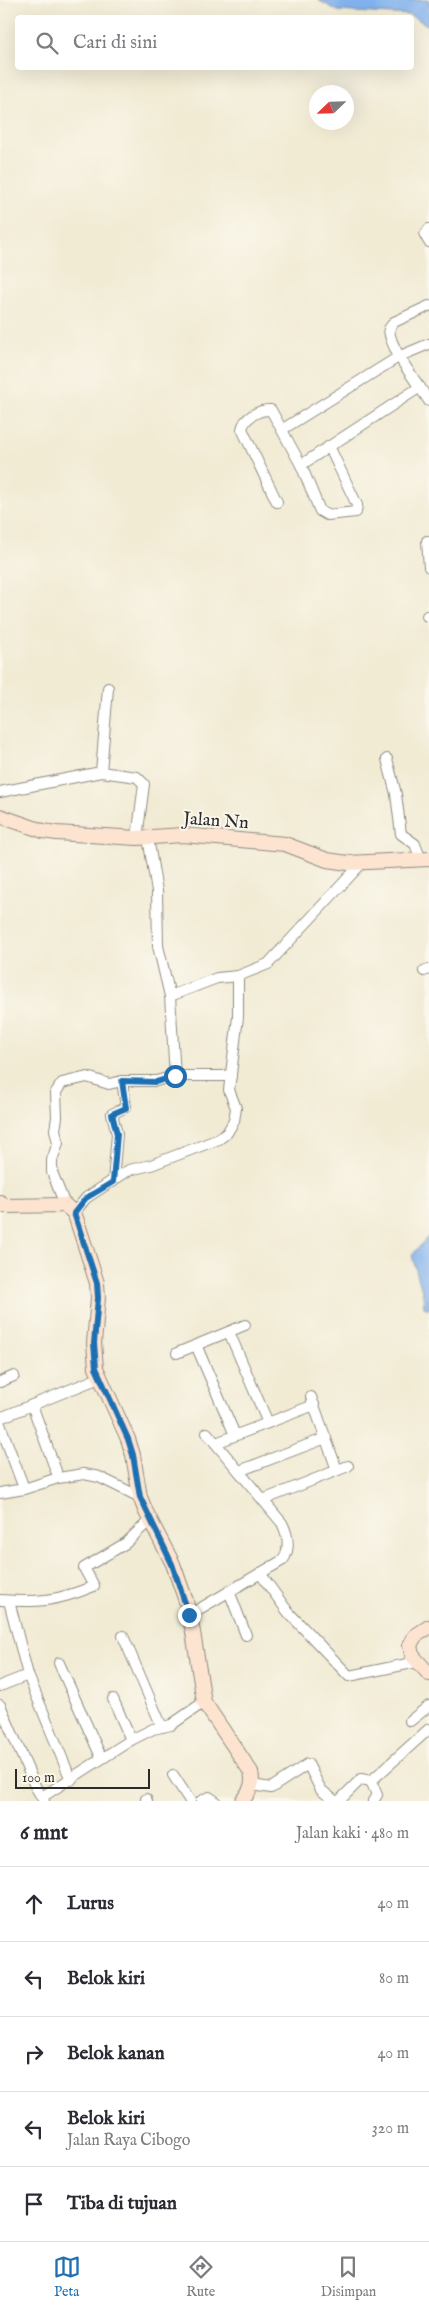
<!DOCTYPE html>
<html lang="id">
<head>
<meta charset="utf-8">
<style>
  :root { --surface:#fff; --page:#f2f2f3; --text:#2b2b33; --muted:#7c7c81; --line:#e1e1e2; --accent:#1f6fb2 }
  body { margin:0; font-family:"IM FELL English",serif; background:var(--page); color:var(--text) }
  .compass { position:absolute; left:309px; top:85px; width:45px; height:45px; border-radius:50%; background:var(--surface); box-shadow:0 5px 20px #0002; rotate:247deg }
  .scale { position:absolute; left:15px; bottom:12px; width:135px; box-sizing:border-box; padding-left:5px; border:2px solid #2b2b2b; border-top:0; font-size:14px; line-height:18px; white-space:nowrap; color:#2b2b2b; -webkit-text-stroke:4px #fbf7ec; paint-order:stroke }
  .stop { position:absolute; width:15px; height:15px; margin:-11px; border:4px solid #1f6fb2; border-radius:50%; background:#fff }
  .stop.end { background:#1f6fb2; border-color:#fff; box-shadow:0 1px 5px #0008 }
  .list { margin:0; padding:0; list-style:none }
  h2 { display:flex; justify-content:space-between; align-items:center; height:65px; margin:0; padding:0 20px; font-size:21px }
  h2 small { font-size:16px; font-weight:400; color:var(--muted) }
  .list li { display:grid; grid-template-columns:32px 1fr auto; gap:15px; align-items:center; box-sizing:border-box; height:75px; padding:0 20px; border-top:1px solid var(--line) }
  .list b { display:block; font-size:19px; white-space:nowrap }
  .list p { margin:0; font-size:16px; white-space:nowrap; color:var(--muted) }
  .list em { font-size:16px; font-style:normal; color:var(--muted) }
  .icon { flex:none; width:28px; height:28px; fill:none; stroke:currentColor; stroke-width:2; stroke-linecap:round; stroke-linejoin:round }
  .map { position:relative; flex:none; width:429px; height:1801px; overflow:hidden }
  .search { position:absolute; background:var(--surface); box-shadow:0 5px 20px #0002; left:15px; right:15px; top:15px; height:55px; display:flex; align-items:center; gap:12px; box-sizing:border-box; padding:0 18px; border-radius:5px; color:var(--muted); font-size:19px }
  .sheet { height:440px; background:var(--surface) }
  nav { display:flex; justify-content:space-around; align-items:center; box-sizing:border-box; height:70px; border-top:1px solid var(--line); background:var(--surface); font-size:14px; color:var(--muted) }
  nav a { display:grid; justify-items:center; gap:2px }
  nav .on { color:var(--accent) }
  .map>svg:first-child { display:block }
  .water { fill:#82b2ed; stroke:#566e8c }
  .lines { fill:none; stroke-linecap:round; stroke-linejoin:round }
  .street-casing { stroke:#8e8b80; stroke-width:12 }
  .secondary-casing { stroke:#8e8b80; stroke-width:16 }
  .street { stroke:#fff; stroke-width:10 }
  .secondary { stroke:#fde4d1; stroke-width:14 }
  .route { stroke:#1f6fb2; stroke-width:6 }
  .labels { text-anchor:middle; stroke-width:4; stroke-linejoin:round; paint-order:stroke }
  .street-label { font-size:18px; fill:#2b2b2b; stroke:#fbf7ec }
</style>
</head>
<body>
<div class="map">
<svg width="429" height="1801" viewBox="0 0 429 1801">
  <rect width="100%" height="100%" fill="#fbf7ec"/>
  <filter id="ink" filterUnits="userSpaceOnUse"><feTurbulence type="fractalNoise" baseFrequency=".02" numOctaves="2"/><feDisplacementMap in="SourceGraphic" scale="10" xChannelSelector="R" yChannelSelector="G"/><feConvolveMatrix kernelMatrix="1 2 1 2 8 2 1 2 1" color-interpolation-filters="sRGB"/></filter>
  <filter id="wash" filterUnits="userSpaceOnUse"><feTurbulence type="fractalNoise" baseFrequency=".0096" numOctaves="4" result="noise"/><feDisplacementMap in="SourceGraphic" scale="20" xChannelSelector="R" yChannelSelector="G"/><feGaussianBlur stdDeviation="1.12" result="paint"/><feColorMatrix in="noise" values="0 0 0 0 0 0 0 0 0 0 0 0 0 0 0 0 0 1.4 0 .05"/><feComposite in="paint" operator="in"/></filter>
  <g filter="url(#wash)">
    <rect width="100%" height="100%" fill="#f1ebd4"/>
    <g class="water">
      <path d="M 318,0 L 429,0 L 429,26 L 410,15 L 338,11 Z"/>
      <path d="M 429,1236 L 429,1309 L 424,1307 L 423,1295 L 412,1255 Z"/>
    </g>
  </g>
  <g filter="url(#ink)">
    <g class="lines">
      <g class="street-casing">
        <g id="street">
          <path d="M 429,229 L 425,235 L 429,242"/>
          <path d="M 429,306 L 394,322 L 389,329 C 390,350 417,382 429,401"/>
          <path d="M 283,429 L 400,356 L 429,344"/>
          <path d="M 301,465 L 420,387"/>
          <path d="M 277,502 L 242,429 C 244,418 259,409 271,410 L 301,465 L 320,511 L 327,515 L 356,512 L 357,505 L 329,446"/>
          <path d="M 427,541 L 429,567"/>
          <path d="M 427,616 L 429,616"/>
          <path d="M 108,688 L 101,772 L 137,777 L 144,784 L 137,838"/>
          <path d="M 387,759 L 396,794 L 401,834 L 415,844 L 421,860"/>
          <path d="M 0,792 L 101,772"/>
          <path d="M 148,838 L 157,891 L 158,946 L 170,996"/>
          <path d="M 424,971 L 429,969"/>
          <path d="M 175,1076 L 231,1076"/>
          <path d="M 113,1182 L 117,1134 L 112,1114 L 126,1107 L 122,1081"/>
          <path d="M 65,1205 L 52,1172 L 52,1160 L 58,1143 L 55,1130 L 57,1117 L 56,1092 L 62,1083 L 87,1077 L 109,1084 L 122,1081 L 156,1081 L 175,1076 L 170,996 L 217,978 L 238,976 L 268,964 L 361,864"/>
          <path d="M 74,1213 L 86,1198 L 129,1170 L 151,1165 L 219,1139 L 227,1133 L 234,1121 L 236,1108 L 229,1090 L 238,1017 L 238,976"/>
          <path d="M 229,1332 L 268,1423"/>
          <path d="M 196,1345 L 235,1435"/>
          <path d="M 177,1353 L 245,1325"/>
          <path d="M 0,1382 L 14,1376"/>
          <path d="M 311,1397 L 337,1470"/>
          <path d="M 32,1405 L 56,1471"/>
          <path d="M 0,1418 L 99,1378"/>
          <path d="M 0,1424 L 22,1483"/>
          <path d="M 216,1443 L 314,1405"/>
          <path d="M 239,1471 L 326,1438"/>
          <path d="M 0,1493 L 24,1489 L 58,1478 L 84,1474 L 99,1477 L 140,1497"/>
          <path d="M 263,1500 L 348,1466"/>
          <path d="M 260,1573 L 288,1612 L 349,1676 L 417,1662"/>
          <path d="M 229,1591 L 246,1635"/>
          <path d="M 0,1600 C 38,1603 58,1601 94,1586 L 84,1568 L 126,1543 L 150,1520"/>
          <path d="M 9,1601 L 28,1675 L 71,1780"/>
          <path d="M 189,1615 L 283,1560 C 291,1548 288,1535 282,1523 L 207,1433"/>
          <path d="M 123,1636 L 162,1727"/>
          <path d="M 59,1663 L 101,1757"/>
          <path d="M 0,1686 L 28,1675"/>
          <path d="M 113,1699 L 131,1740"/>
          <path d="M 0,1705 L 35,1786 L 44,1801"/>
          <path d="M 410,1721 L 429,1706"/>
          <path d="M 173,1775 L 190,1801"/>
          <path d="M 252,1785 L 271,1788 L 308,1764 L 321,1790 L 335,1801"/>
          <path d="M 42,1797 L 131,1740 L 153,1729 L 171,1725 L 204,1702"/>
          <path d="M 146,1799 L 147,1801"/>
          <path d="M 201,1801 L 209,1797 L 215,1801"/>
          <path d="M 339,1801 L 361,1779 L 371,1781"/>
          <path d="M 373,1801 L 377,1795 L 371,1781 L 429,1729"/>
        </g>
      </g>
      <g class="secondary-casing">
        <g id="secondary">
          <path d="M 0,816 L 43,831 L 57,833 L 137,838 L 183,835 L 285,844 L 327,860 L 348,863 L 429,859"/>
          <path d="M 0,1202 L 5,1206 L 65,1205 L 74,1213 L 77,1221 L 97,1283 L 98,1298 L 94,1343 L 96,1368 L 128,1439 L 133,1455 L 140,1497 L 146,1512 L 173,1564 L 186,1601 L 193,1632 L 204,1702 L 251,1772 C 254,1785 250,1791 242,1801"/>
          <path d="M 429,1627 L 415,1636 L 410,1645 L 412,1655 L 429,1674"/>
        </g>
      </g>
      <use href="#street" class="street"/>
      <use href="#secondary" class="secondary"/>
    </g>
  </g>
  <g class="lines" filter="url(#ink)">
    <path class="route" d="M 175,1076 L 156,1082 L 122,1081 L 126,1108 L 112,1114 L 117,1134 L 113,1182 L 86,1198 L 74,1213 L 97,1283 L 98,1298 L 94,1343 L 96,1368 L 128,1439 L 133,1455 L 140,1497 L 172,1564 L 189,1615"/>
  </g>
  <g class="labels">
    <g class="street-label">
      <text transform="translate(216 820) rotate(4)" y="6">Jalan Nn</text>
    </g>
  </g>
</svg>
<svg class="compass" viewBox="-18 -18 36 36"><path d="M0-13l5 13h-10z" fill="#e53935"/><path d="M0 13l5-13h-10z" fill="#7c7c81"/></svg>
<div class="scale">100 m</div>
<div class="stop" style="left:175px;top:1076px"></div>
<div class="stop end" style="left:189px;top:1615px"></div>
<div class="search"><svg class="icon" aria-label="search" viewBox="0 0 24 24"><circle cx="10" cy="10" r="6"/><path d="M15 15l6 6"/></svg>Cari di sini</div>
</div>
<section class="sheet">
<h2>6 mnt<small>Jalan kaki · 480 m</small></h2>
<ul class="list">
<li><svg class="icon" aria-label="ahead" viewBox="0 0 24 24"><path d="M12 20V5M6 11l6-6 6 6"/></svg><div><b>Lurus</b></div><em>40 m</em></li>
<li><svg class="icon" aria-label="left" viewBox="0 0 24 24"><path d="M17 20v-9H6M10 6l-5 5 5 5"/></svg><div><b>Belok kiri</b></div><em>80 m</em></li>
<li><svg class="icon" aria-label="right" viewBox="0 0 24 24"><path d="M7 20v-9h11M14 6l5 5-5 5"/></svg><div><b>Belok kanan</b></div><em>40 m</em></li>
<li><svg class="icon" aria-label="left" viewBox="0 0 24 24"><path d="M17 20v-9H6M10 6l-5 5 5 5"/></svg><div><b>Belok kiri</b><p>Jalan Raya Cibogo</p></div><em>320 m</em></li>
<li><svg class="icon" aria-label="arrive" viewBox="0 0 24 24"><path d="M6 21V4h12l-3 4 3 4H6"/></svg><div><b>Tiba di tujuan</b></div></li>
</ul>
</section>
<nav>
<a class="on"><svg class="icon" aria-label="map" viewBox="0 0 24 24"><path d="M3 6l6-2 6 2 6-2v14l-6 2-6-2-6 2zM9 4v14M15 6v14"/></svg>Peta</a>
<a><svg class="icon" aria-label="directions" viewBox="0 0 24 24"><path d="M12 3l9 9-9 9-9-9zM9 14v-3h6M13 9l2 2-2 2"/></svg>Rute</a>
<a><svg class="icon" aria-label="saved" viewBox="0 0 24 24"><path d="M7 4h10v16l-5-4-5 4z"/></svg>Disimpan</a>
</nav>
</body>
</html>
